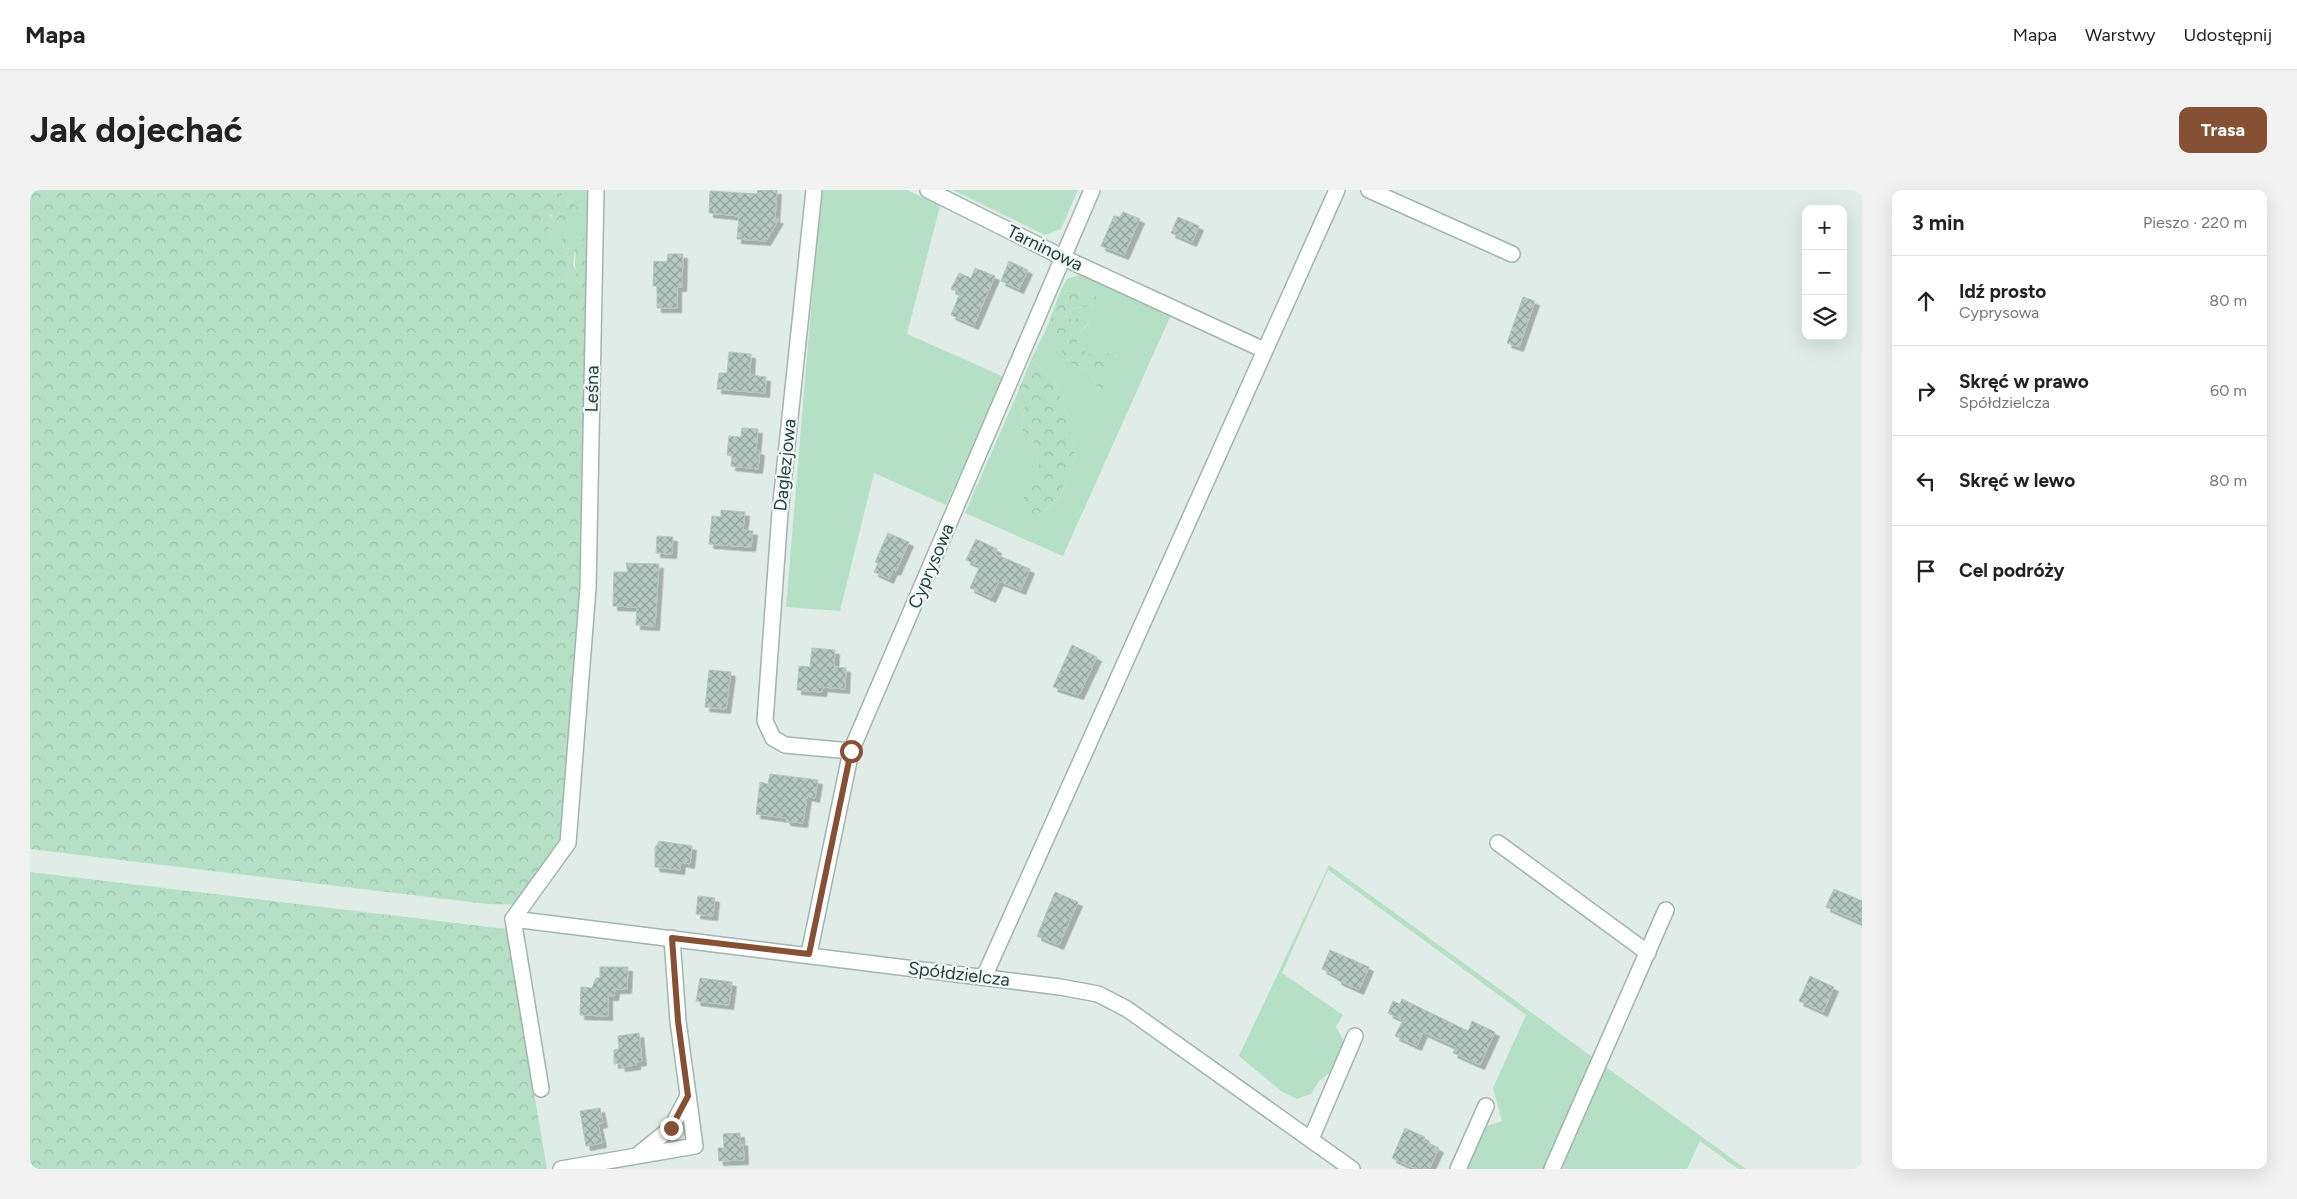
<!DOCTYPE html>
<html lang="pl">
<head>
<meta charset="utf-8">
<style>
  :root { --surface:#fff; --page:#f2f2f2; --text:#222; --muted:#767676; --line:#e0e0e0; --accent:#855034 }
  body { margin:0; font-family:Figtree,sans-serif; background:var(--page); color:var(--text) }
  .controls { position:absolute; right:15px; top:15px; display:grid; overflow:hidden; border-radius:10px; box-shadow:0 5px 20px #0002 }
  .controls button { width:45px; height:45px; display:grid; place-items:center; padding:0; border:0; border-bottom:1px solid var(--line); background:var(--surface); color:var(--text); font:25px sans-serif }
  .stop { position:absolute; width:15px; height:15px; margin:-11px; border:4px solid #855034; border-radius:50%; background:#fff }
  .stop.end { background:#855034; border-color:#fff; box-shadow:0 1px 5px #0008 }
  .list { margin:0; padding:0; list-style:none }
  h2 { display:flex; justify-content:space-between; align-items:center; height:65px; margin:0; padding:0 20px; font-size:21px }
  h2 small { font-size:16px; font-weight:400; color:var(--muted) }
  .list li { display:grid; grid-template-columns:32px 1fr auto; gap:15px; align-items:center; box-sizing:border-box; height:90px; padding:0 20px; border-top:1px solid var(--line) }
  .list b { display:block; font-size:19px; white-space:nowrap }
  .list p { margin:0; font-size:16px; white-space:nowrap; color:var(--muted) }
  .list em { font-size:16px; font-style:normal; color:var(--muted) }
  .icon { flex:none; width:28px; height:28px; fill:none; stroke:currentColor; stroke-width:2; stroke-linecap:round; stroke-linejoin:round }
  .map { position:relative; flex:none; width:1832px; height:979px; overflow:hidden; border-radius:10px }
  header { display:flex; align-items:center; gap:30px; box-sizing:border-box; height:70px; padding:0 25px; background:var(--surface); border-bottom:1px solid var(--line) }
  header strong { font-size:24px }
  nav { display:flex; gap:28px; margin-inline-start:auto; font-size:18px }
  .intro { display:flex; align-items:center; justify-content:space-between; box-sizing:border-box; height:120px; padding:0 30px }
  h1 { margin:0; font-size:35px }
  .button { padding:12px 22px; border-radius:10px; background:var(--accent); color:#fff; font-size:18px; font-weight:700 }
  main { display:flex; gap:30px; padding:0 30px }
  aside { flex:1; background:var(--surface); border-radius:10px; box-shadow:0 5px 20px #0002 }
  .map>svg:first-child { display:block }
  .green { fill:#b5e0c5 }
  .forest { fill:url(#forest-crowns) }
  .building { fill:url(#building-cross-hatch); stroke:#b1c7c0; filter:url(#shadow) }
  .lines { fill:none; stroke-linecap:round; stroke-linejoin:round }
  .minor-casing { stroke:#a1b4b0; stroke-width:18 }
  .minor { stroke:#fff; stroke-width:15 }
  .route { stroke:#855034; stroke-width:6 }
  .labels { text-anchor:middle; stroke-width:4.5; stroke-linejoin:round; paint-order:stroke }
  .street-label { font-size:18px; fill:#1e3e39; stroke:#f0f8f5 }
</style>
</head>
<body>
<header>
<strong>Mapa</strong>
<nav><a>Mapa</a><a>Warstwy</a><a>Udostępnij</a></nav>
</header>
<div class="intro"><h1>Jak dojechać</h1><a class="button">Trasa</a></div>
<main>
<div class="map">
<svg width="1832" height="979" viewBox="0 0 1832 979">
  <defs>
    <pattern id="forest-crowns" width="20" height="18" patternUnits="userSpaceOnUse" patternTransform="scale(1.25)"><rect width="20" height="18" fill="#b5e0c5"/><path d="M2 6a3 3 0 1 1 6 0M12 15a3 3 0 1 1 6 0" fill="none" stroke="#9bc1aa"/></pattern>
    <pattern id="building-cross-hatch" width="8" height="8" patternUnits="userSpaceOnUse" patternTransform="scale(1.25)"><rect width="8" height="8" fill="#b4c7c1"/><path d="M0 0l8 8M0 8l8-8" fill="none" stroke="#92a39e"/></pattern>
    <filter id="shadow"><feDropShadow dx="4.5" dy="4.5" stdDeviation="0" flood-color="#0004"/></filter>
  </defs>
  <rect width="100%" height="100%" fill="#dfece8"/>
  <g class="green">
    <path d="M 529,0 L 561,0 L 558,67 L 550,63 L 548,57 L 557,45 L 536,58 L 545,60 L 543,75 L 547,82 L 543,89 L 537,87 L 536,82 L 542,63 L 535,64 L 537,72 L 528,69 L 527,64 L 528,58 L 524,53 L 517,32 L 524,23 L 526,24 L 528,35 L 546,17 L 543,10 L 537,14 L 538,17 L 531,18 L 534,23 L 531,24 L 524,16 Z"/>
    <path d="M 791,0 L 877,0 L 910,16 L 877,144 L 974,187 L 916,315 L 844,283 L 810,421 L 756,417 Z"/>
    <path d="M 923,0 L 1048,0 L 1031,39 L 1015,45 Z"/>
    <path d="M 1053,84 L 1140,127 L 1033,366 L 935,323 L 985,209 L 995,217 L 991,239 L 1002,248 L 1009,275 L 993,305 L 1015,321 L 1030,306 L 1045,266 L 1037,225 L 1024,190 L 1001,170 L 1018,135 C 1026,145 1028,155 1034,166 C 1041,178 1057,177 1064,189 C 1067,194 1067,202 1068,208 L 1075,193 L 1075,181 L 1087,167 L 1083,162 L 1070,165 L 1056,163 L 1047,152 L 1051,141 L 1059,133 L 1056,125 L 1043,130 L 1035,126 L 1040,119 L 1066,115 L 1047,101 L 1030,102 L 1037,89 Z"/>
    <path d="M 1299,675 L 1716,979 L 1708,979 L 1670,951 L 1657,979 L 1435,979 L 1454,937 L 1472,931 L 1463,898 L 1496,825 L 1298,680 L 1252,783 L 1313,825 L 1306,837 L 1315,853 L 1303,880 L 1289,891 L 1281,904 L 1267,909 L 1251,901 L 1209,866 Z"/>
  </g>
  <g class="forest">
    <path d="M 0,0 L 529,0 L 533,7 L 525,12 L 526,14 L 524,16 L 531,24 L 534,23 L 531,18 L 534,15 L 538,17 L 537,14 L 544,10 L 546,17 L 552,19 L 552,36 L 547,37 L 547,32 L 536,37 L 530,33 L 529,35 L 535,45 L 530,48 L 523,34 L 523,27 L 526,24 L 520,25 L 521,29 L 517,32 L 524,53 L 532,59 L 532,63 L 527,64 L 528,69 L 533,68 L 536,73 L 535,64 L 542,63 L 536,82 L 537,87 L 543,89 L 547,82 C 543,74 547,69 545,60 L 536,58 L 532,49 L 540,45 L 543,46 L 547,42 L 557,46 L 548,57 L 550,63 L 558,67 L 560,172 L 537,653 L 495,715 L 457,714 L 0,659 Z"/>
    <path d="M 1047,101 L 1062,104 L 1068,108 L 1066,115 L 1040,119 L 1035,126 L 1043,130 L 1056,124 L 1059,132 L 1051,141 L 1047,152 L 1056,163 L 1070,165 L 1083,162 L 1087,168 L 1075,181 L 1075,193 L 1080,203 L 1075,211 L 1068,208 C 1067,202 1067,194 1064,189 C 1057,177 1041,178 1034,166 C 1028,155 1026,145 1018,135 L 1030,102 Z"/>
    <path d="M 1001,170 L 1024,190 L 1037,225 L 1045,266 L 1030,306 L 1015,321 L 1001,325 L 993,305 L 1009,275 L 1002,248 L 991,239 L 995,217 L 985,209 Z"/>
    <path d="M 0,682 L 476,739 L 517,979 L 0,979 Z"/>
  </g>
  <g class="building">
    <path d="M 728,0 L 747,0 L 745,29 L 749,29 L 736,51 L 707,49 L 709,26 L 679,23 L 680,1 L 727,4 Z"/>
    <path d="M 1093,22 L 1110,29 L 1094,65 L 1071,56 L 1084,26 L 1090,27 Z"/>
    <path d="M 1148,27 L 1169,36 L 1162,52 L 1141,43 Z"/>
    <path d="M 638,64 L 653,64 L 652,97 L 647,97 L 647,118 L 627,118 L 627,96 L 623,96 L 624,71 L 637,72 Z"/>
    <path d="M 979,71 L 998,80 L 989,99 L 971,91 Z"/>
    <path d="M 945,78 L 965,86 L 944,135 L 921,125 L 930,103 L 921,99 L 929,83 L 941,88 Z"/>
    <path d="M 1493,107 L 1505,111 L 1489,157 L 1477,153 Z"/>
    <path d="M 699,162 L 721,164 L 720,185 L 736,187 L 735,203 L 687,199 L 689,183 L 697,183 Z"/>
    <path d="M 712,238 L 728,239 L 726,260 L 730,261 L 728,279 L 701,276 L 702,266 L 697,265 L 699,246 L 711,247 Z"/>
    <path d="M 691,320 L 715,322 L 713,340 L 723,341 L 721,357 L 679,354 L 682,326 L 691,327 Z"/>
    <path d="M 858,343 L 879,352 L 866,381 L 863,380 L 859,389 L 844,382 L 848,373 L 845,372 Z"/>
    <path d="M 627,346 L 643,347 L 642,364 L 626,363 Z"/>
    <path d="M 946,349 L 967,359 L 965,364 L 1000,379 L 991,400 L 969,391 L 961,408 L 940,398 L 950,376 L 936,370 Z"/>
    <path d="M 596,373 L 629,374 L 625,436 L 606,435 L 607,417 L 583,416 L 584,382 L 598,382 Z"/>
    <path d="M 1042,455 L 1067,467 L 1049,505 L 1023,497 Z"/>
    <path d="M 782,458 L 805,460 L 804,477 L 816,478 L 815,499 L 793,497 L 792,502 L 767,500 L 769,476 L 780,477 Z"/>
    <path d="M 679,480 L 701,482 L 696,519 L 675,517 Z"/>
    <path d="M 740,584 L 788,590 L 785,608 L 777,606 L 773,633 L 756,631 L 756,628 L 726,624 L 730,592 L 738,594 Z"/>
    <path d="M 629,651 L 662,656 L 660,674 L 651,672 L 650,680 L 625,677 L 625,658 Z"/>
    <path d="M 1804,699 L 1832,711 L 1832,733 L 1796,717 Z"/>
    <path d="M 1025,702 L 1048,712 L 1029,755 L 1007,746 Z"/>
    <path d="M 668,706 L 685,708 L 683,726 L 666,724 Z"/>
    <path d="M 1300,760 L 1339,777 L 1329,800 L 1307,790 L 1308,787 L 1292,779 Z"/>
    <path d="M 570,777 L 598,777 L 597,799 L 585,799 L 584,806 L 578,806 L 578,826 L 550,825 L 551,797 L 562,798 L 566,788 L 570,788 Z"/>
    <path d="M 1780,786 L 1804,797 L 1793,822 L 1769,811 Z"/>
    <path d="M 670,788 L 702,792 L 699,815 L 666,811 Z"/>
    <path d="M 1372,809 L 1438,841 L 1442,831 L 1465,842 L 1450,875 L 1423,863 L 1426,857 L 1393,842 L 1387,856 L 1365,846 L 1373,830 L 1358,823 L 1363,811 L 1370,814 Z"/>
    <path d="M 609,843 L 612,871 L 606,872 L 606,875 L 591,877 L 590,873 L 584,874 L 584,860 L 589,859 L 588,846 Z"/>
    <path d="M 570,918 L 573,933 L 568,934 L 572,953 L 556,956 L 550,921 Z"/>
    <path d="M 1375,938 L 1395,947 L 1394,951 L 1409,958 L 1399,979 L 1386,979 L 1362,968 Z"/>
    <path d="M 710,943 L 710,952 L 713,951 L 714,970 L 689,971 L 688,958 L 694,958 L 693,944 Z"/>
  </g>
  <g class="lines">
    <g class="minor-casing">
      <g id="minor">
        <path d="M 784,0 L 750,322 L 735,531 L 743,548 L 755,555 L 821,561"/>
        <path d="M 898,0 L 1034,68 L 1234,160"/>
        <path d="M 1339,0 L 1482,64"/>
        <path d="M 1468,653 L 1618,763"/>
        <path d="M 483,729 L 1030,797 L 1068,804 L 1097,819 L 1322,979"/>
        <path d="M 779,764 L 821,561 L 1062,0"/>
        <path d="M 954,787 L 1307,0"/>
        <path d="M 511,899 L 483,729 L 538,653 L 558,398 L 566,0"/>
        <path d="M 1281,949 L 1325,846"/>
        <path d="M 610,963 L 641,938 L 658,906"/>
        <path d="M 531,979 L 665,956 L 648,831 L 642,748"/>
        <path d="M 1428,979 L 1456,916"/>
        <path d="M 1522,979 L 1636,720"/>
      </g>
    </g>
    <use href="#minor" class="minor"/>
  </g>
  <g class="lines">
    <path class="route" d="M 641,938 L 658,906 L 648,831 L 642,748 L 779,764 L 821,561"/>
  </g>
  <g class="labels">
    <g class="street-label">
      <text transform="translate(1015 58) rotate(26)" y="6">Tarninowa</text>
      <text transform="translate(562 199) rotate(-89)" y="6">Leśna</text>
      <text transform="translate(755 275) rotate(-84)" y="6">Daglezjowa</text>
      <text transform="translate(901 376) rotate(-67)" y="6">Cyprysowa</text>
      <text transform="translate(929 784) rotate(7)" y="6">Spółdzielcza</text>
    </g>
  </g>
</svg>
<div class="controls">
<button>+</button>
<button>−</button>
<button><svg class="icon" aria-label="layers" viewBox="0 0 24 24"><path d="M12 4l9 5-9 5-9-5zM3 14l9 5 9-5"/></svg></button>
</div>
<div class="stop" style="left:821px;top:561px"></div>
<div class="stop end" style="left:641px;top:938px"></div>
</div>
<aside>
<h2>3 min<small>Pieszo · 220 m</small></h2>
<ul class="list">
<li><svg class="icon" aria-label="ahead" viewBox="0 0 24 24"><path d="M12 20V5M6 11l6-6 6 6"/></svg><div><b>Idź prosto</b><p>Cyprysowa</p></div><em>80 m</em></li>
<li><svg class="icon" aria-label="right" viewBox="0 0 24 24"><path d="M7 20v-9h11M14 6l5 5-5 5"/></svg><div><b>Skręć w prawo</b><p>Spółdzielcza</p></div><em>60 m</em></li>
<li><svg class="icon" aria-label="left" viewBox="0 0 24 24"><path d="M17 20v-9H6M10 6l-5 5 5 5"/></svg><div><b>Skręć w lewo</b></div><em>80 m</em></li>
<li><svg class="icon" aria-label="arrive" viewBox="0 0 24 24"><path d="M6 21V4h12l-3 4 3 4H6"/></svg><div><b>Cel podróży</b></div></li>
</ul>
</aside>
</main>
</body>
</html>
